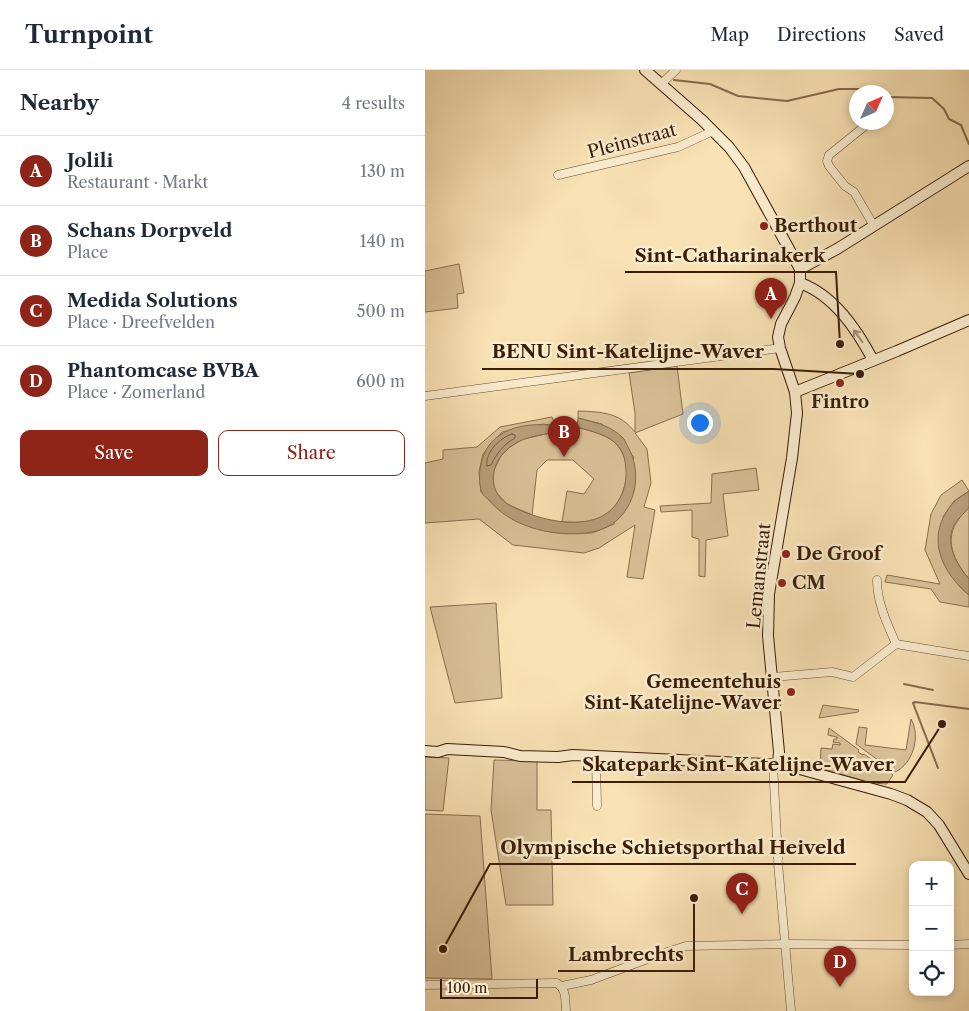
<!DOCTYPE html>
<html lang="en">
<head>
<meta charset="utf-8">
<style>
  :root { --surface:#fff; --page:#f6f6f7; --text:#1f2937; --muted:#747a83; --line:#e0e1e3; --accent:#8f2418 }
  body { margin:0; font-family:"Libre Caslon Text",serif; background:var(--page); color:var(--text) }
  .controls { position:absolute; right:15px; bottom:15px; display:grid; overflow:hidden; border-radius:10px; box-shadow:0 2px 8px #0003 }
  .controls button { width:45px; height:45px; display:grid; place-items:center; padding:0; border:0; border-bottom:1px solid var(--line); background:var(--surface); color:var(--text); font:25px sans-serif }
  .compass { position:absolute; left:424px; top:15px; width:45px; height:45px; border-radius:50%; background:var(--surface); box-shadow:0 2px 8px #0003; rotate:45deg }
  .scale { position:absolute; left:15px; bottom:12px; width:98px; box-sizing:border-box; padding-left:5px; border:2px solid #3a1c07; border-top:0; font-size:14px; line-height:18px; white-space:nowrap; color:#3a1c07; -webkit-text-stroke:4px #faecce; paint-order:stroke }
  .you { position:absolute; left:274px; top:352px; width:18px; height:18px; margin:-12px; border:4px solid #fff; border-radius:50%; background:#1a73e8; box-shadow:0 0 0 8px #1a73e833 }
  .badge { display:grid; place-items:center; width:32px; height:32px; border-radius:50%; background:var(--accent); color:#fff; font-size:16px; font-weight:700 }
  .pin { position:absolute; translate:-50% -41px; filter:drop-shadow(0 1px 2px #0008) }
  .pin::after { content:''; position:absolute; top:26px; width:18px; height:15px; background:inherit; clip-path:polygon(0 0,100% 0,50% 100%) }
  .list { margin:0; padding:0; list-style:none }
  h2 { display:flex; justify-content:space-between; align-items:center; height:65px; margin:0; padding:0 20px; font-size:21px }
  h2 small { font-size:16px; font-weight:400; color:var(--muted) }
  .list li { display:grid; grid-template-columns:32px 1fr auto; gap:15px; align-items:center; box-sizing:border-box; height:70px; padding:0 20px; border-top:1px solid var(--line) }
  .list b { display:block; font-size:19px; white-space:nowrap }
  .list p { margin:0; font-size:16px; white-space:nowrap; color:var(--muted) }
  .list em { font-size:16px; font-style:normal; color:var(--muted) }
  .actions { display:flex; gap:10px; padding:15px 20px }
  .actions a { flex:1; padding:11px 0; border:1px solid var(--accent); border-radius:10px; text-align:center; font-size:18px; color:var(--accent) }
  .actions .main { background:var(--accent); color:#fff }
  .icon { flex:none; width:28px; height:28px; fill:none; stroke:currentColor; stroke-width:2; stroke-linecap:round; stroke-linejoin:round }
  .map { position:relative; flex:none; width:544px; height:941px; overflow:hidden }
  header { display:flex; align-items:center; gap:30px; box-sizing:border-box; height:70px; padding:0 25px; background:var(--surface); border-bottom:1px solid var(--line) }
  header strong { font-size:24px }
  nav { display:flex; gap:28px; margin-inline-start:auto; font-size:18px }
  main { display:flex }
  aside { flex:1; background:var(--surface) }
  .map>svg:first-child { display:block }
  .green { fill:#d8c096; stroke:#896e4e }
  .water { fill:#b79e79; stroke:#856a4b }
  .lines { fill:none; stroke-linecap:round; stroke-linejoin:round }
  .shore { stroke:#785d40; stroke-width:1 }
  .stream { stroke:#856a4b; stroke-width:2 }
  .street-casing { stroke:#6a4d32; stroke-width:9 }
  .secondary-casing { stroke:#3a1c07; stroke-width:12 }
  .street { stroke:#faecce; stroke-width:8 }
  .secondary { stroke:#faecce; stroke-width:10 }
  .oneway { stroke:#a48e74 }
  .poi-dot { fill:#8f2418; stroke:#faecce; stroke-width:2 }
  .labels { text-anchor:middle; stroke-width:5; stroke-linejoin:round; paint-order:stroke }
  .street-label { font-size:18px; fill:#3a1c07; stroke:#faecce }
  .poi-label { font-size:18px; font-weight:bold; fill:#3a1c07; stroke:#faecce; text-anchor:start }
  .leader { fill:none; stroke:#3a1c07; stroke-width:2 }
  .callout-dot { fill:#3a1c07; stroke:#faecce; stroke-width:2 }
  .callout-label { font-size:19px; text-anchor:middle; font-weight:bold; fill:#3a1c07; stroke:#faecce; stroke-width:5; stroke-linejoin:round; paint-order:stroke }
</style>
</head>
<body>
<header>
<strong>Turnpoint</strong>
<nav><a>Map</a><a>Directions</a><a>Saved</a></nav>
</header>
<main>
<aside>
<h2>Nearby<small>4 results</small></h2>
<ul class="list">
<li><span class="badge">A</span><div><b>Jolili</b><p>Restaurant · Markt</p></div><em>130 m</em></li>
<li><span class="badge">B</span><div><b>Schans Dorpveld</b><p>Place</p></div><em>140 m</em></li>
<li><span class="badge">C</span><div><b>Medida Solutions</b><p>Place · Dreefvelden</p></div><em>500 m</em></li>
<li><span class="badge">D</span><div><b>Phantomcase BVBA</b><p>Place · Zomerland</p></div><em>600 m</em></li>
</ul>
<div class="actions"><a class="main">Save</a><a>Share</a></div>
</aside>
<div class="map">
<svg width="544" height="941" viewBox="0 0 544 941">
  <rect width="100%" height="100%" fill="#f8e1b3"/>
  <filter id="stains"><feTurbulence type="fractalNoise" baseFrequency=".004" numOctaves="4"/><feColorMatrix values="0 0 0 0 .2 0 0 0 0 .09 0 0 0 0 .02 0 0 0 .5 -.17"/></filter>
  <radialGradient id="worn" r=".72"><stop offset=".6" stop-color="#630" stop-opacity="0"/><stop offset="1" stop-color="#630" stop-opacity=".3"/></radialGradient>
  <g class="green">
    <path d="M 34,194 L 39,223 L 32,224 L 33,238 L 0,242 L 0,201 Z"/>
    <path d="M 252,296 L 258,344 L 210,363 L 222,379 L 226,413 L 219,437 L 230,440 L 218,509 L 202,507 L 210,455 L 174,478 L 159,483 L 88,475 L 54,449 L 0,453 L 0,393 L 18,389 L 18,380 L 52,377 L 75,357 L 127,347 L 131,356 L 118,354 L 77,362 L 58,384 L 54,402 L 56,422 L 133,463 L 167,463 L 189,454 L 209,387 L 177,354 L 153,348 L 153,341 C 177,342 194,342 210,362 L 210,343 L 204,303 Z"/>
    <path d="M 152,357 C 165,361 185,365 193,376 C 210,397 200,434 178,447 C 167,454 149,452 137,452 L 142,421 L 159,424 L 169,409 L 148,390 L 122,390 L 112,400 L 107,445 L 82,434 L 69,420 L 68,402 L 76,386 L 85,377 L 98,369 Z"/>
    <path d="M 331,398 L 334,420 L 298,424 L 303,466 L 281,470 L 280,507 L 274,506 L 274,469 L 267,467 L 267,440 L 236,442 L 235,436 L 286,433 L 287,404 Z"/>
    <path d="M 537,410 L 544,421 L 529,431 L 518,447 L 534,516 L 544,525 L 544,537 L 515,532 L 506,519 L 460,512 L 462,505 L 515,514 L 500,480 L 506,444 L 516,425 Z"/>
    <path d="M 544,437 L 544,509 C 529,491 518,469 534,449 C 537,444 540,440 544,437 Z"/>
    <path d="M 71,533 L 77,628 L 30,633 L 5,537 Z"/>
    <path d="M 398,635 L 434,640 L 433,642 L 394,648 Z"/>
    <path d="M 486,649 C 496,666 488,694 470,702 L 457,693 L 458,691 L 454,688 L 453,690 L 431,674 L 434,657 L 442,658 L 440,675 L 481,680 Z"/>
    <path d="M 404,658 L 434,680 L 433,682 L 438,685 L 439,684 L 468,705 L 462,714 L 446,713 L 395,698 L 396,678 L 407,679 L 408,674 L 415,675 L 415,673 L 408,672 L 409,669 L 412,669 L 412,667 L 403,665 Z"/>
    <path d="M 0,687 L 24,688 L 18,741 L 0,740 Z"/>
    <path d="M 69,690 L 112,691 L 112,740 L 126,740 L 128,835 L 81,835 L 66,740 Z"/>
    <path d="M 0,744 L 55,746 L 67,909 L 0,908 Z"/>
  </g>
  <g class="water">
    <path d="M 153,348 C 168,352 185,355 197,367 C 200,369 201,374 203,377 C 217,401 212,437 187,454 C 173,464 150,465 132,463 C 106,460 80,450 63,429 C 60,427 57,424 56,420 C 54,412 54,402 56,394 C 63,359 99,351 131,356 L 132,362 C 116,365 97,367 85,377 C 64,393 61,423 86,436 C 115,451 170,465 192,433 C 197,426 200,417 201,408 C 201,397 201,385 193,376 C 185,365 165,361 152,357 Z"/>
    <path d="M 544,421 C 544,425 544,434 544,437 C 542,441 532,449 529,455 C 520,474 531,494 544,509 L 544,525 C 515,501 500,465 528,433 C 532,428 539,425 544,421 Z"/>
  </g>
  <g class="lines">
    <path class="shore" d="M 87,364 L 90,365 L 90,368 C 78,375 72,383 66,395 L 62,396 C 60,382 75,368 87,364 Z"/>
    <g class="stream">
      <path d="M 249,10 L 285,14 L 313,26 L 362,31 L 414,19 L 434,19 L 442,22"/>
      <path d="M 462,27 L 507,28 L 519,39 L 524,49 L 536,55 L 544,74"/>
      <path d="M 479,614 L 508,620"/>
      <path d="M 513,698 L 488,633 L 490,632 L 544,639"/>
    </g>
    <g class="street-casing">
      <g id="street">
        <path d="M 236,14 L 251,0"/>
        <path d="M 445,52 L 404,85 L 402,91 L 404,96 L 420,116 L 429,122 L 449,156"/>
        <path d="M 133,105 L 253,77 L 288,61"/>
        <path d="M 0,326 L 355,278"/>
        <path d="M 471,574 L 544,586"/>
        <path d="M 348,607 L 407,602 L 428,607 L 471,574 C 462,553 452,533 452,510"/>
        <path d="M 171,687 L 172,736"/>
        <path d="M 348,694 L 353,789"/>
        <path d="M 353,793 L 366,941"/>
        <path d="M 525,875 L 544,874"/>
        <path d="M 0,915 L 132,913 C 142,920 140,930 141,941"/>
        <path d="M 137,916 L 166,910 L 236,884 L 261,876 L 365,874 L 488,875"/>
      </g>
    </g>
    <g class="secondary-casing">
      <g id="secondary">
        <path d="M 220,0 L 277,50 L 304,77 L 319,97 L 375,199 L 375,213 L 370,227 L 356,254 L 353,267 L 355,278 L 370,322 L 372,343 L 367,388 L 344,524 L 343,566 L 354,682 L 353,694"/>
        <path d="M 375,199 L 412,179 L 544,96"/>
        <path d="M 375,213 C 409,225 432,260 448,290"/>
        <path d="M 370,322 L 472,281 L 544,250"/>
        <path d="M 0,681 L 13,682 L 22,679 L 79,682 L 95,686 L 133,687 L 148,685 L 360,695 L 466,724 L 482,730 L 502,742 L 514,755 L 544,804"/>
      </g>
    </g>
    <use href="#street" class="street"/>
    <use href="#secondary" class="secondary"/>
  </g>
  <defs><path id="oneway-shaft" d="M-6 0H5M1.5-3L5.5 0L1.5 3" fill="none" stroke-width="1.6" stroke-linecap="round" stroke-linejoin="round" transform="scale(1.25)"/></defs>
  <use class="oneway" href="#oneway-shaft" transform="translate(433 266) rotate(-126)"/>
  <g class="poi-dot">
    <circle cx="339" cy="156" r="5"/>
    <circle cx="415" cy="313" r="5"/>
    <circle cx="361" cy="484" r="5"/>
    <circle cx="357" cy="513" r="5"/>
    <circle cx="366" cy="622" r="5"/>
  </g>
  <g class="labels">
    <g class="street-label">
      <text transform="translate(207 71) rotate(-15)" y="6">Pleinstraat</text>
      <text transform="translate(334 506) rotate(-84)" y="6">Lemanstraat</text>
    </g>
    <g class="poi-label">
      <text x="349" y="162">Berthout</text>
      <text x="415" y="338" text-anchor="middle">Fintro</text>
      <text x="371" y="490">De Groof</text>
      <text x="367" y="519">CM</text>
      <text x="356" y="618" text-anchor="end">Gemeentehuis<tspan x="356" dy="21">Sint-Katelijne-Waver</tspan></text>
    </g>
  </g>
  <path class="leader" d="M415 274L411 202H200M435 304L349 299H57M517 654L480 712H147M18 879L65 794H431M269 828L269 901H133"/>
  <g class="callout-dot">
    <circle cx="415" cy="274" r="5"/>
    <circle cx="435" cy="304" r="5"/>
    <circle cx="517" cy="654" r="5"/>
    <circle cx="18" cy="879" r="5"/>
    <circle cx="269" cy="828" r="5"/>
  </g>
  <g class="callout-label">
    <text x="305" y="192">Sint-Catharinakerk</text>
    <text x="203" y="288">BENU Sint-Katelijne-Waver</text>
    <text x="313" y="701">Skatepark Sint-Katelijne-Waver</text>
    <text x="248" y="784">Olympische Schietsporthal Heiveld</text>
    <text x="201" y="891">Lambrechts</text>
  </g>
  <rect width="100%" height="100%" filter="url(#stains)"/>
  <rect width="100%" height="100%" fill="url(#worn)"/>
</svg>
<div class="controls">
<button>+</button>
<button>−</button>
<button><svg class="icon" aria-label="locate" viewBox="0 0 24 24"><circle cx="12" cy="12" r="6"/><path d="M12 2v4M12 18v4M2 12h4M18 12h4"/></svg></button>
</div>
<svg class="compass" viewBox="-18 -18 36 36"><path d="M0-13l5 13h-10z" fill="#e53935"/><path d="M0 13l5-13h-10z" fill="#747a83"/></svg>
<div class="scale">100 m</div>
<div class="you"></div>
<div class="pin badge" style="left:346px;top:249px">A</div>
<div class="pin badge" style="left:139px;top:387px">B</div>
<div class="pin badge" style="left:317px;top:844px">C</div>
<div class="pin badge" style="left:415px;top:917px">D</div>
</div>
</main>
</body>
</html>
